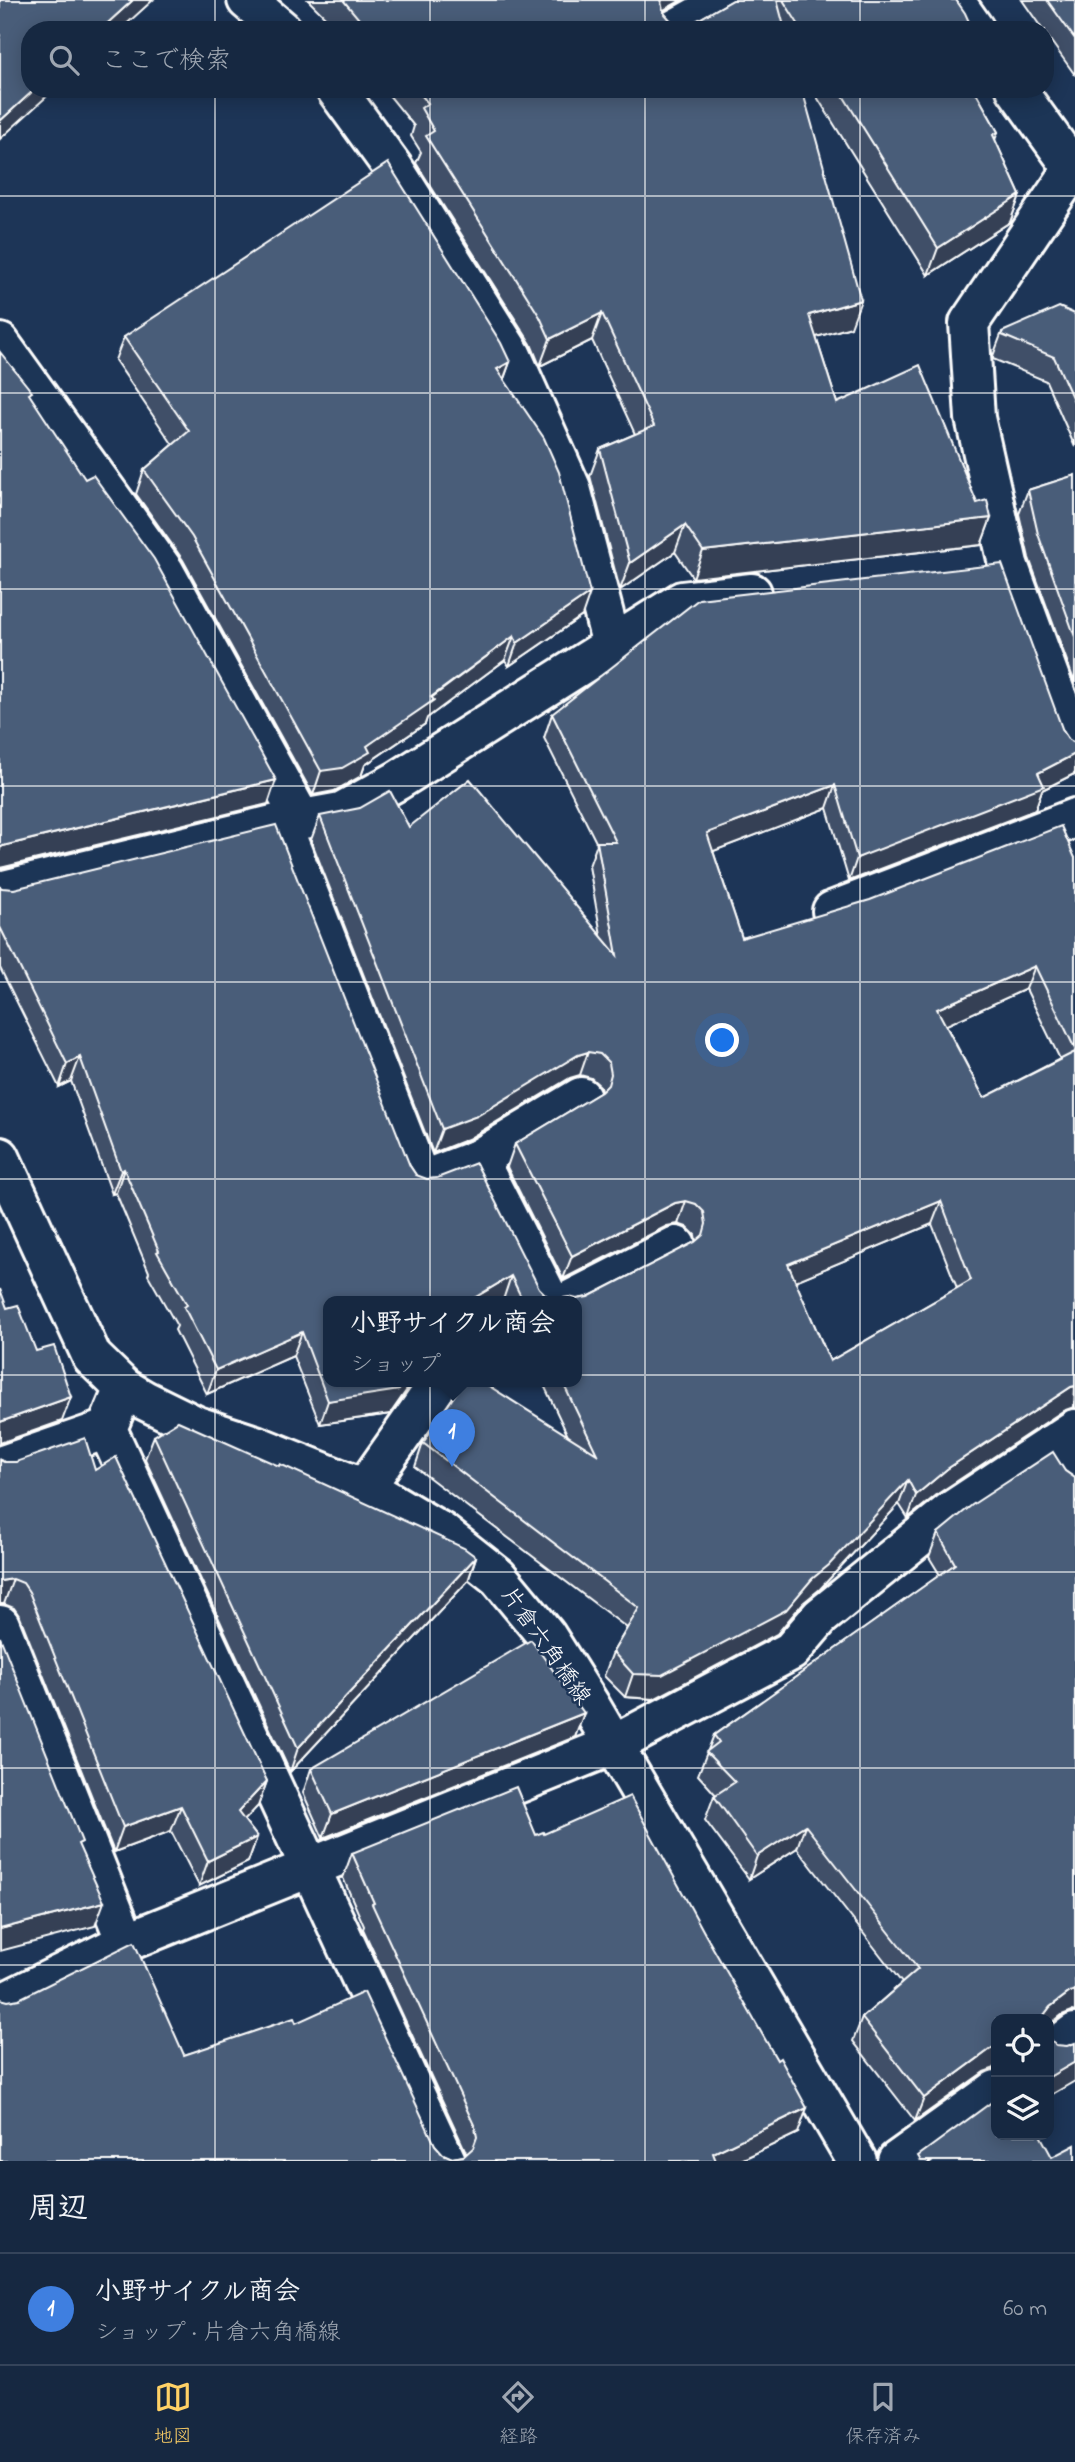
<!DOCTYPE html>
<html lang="ja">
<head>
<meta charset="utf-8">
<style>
  :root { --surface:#162841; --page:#1f3048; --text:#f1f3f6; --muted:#9ea6b1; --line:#35445a; --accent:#ffd166 }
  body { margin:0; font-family:"Indie Flower","Klee One",sans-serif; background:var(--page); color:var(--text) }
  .controls { position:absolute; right:21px; bottom:21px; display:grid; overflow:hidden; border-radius:14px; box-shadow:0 4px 18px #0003 }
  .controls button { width:63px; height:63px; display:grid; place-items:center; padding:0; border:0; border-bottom:2px solid var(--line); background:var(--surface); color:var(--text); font:35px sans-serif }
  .you { position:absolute; left:723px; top:1041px; width:24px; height:24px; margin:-18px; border:5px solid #fff; border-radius:50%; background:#1a73e8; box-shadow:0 0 0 10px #1a73e833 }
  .badge { display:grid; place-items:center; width:46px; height:46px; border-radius:50%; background:var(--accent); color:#fff; font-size:23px; font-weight:700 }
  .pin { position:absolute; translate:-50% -58px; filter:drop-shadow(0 2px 4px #0008) }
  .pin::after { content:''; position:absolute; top:37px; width:24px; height:21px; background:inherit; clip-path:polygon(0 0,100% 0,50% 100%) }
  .popup { position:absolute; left:323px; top:1296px; width:259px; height:91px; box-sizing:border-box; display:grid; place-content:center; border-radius:14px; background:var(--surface); filter:drop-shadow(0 2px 5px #0005); font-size:23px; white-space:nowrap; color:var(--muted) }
  .popup b { font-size:26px; color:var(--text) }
  .popup::after { content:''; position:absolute; left:50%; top:100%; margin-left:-14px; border:14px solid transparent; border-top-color:var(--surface) }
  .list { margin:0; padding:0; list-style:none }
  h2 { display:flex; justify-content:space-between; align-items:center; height:91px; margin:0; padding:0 28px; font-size:30px }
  h2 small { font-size:23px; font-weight:400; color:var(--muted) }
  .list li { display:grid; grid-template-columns:46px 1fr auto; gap:21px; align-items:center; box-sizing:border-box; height:112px; padding:0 28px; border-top:2px solid var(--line) }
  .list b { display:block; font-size:26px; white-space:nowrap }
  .list p { margin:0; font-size:23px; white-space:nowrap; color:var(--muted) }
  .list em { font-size:23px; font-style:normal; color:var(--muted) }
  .icon { flex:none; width:38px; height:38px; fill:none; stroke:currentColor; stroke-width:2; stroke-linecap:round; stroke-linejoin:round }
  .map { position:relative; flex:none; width:1075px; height:2161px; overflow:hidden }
  .search { position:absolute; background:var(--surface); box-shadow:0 4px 18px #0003; left:21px; right:21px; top:21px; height:77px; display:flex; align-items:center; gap:18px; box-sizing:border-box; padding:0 24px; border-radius:28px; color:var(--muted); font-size:26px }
  .sheet { height:203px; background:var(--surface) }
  nav { display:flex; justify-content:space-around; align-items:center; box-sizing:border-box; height:98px; border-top:2px solid var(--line); background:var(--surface); font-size:19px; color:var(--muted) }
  nav a { display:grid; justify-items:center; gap:4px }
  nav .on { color:var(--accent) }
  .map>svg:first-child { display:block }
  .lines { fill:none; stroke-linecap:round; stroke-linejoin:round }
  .minor-casing { stroke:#fff; stroke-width:44 }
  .minor { stroke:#1d3557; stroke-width:38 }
  .wall { fill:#405068; stroke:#fff; stroke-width:2; fill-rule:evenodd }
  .shaded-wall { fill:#344155; stroke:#fff; stroke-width:2 }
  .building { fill:#4a5d79; stroke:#fff; stroke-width:2; fill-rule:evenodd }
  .grid { fill:none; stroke:#fff; stroke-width:2; stroke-opacity:0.55 }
  .labels { text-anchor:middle; stroke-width:5; stroke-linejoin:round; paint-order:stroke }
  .street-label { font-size:23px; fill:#fff; stroke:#1d3557 }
</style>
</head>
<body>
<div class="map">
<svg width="1075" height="2161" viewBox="0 0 1075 2161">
  <rect width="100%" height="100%" fill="#1d3557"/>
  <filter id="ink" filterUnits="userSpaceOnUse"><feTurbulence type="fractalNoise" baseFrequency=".0143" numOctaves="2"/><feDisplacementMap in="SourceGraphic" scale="14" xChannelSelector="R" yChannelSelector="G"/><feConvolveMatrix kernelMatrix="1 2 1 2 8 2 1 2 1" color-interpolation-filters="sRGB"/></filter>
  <g filter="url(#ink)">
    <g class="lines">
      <g class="minor-casing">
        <g id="minor">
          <path d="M 247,0 L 282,30"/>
          <path d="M 954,0 L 975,30"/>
          <path d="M 673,30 L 727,0"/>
          <path d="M 336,89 L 394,169 L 512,356 L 571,488 L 612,645"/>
          <path d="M 1016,89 L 1075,171"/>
          <path d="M 1075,166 L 969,323 L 975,418 L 1008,564 L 1075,747"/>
          <path d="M 0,343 L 164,571 L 301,819"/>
          <path d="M 281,823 L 421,1181 L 478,1159 L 581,1097"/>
          <path d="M 0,891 L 281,823 L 341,812 L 397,781 L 682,601 L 752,593"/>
          <path d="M 832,911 L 1075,818"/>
          <path d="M 0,1157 L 92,1357 L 124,1388 L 144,1400 L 197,1426 L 255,1445 L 377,1494 L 441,1532 L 498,1577 L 546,1635 L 590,1705 L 857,2161"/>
          <path d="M 478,1159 L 550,1301"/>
          <path d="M 569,1301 L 676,1246"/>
          <path d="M 124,1388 L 107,1429 L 446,2161"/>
          <path d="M 1050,1445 L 1075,1482"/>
          <path d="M 0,1466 L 107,1429"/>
          <path d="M 364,1489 L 440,1381"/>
          <path d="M 0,1625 L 126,1942"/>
          <path d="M 0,2004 L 126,1942 L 613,1745 L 791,1651 L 820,1617 L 951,1511 L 1075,1429"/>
          <path d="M 1055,2048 L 1075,2033"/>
          <path d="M 897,2161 L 996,2090"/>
        </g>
      </g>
      <use href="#minor" class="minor"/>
    </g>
    <g class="wall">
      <path d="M 308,0 L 682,0 L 663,11 L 664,13 L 671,21 L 682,25 L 694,22 L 733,0 L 956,0 L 968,30 L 336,30 L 325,17 Z"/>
      <path d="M 1022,0 L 1075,0 L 1075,75 L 1045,33 L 1045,30 L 1043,30 Z"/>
      <path d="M 384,89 L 665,89 L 675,97 L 685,97 L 691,95 L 689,89 L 802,89 L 851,327 L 816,337 L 837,403 L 977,503 L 991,518 L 981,545 L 693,578 L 675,552 L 620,590 L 590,476 L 600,449 L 635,434 L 592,340 L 540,366 L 531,344 L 416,163 L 421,152 L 411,136 L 414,126 Z"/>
      <path d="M 812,89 L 974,89 L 998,132 L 995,140 L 1020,195 L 1010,222 L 928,275 Z"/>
      <path d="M 1075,314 L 1075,447 L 1046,381 L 993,359 L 993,356 L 1002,332 Z"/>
      <path d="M 124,337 L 510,362 L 504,379 L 582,616 L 509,666 L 505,660 L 427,718 L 425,724 L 365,765 L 361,776 L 334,791 L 313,795 L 183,560 L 136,494 L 144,470 L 173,445 L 115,360 Z"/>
      <path d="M 1075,475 L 1075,683 L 1029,558 L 1019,514 L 1028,490 Z"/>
      <path d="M 552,714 L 1063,731 L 1069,740 L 1075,743 L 1075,776 L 1074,774 L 1042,790 L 1035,810 L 849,881 L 827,808 L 713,851 L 742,938 L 1075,858 L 1075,1407 L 1063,1411 L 939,1493 L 908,1518 L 899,1504 L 820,1589 L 803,1603 L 777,1634 L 654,1699 L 625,1697 L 604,1676 L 613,1652 L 627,1628 L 415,1467 L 423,1443 L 452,1400 L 459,1381 L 568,1436 L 542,1381 L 576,1381 L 576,1301 L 328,1301 L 328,1381 L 413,1381 L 390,1414 L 320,1424 L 293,1356 L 207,1394 L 175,1330 L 177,1326 L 148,1275 L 149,1272 L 116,1193 L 112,1194 L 71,1081 L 59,1087 L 0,968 L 0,887 L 410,1166 L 416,1175 L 547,1296 L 557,1299 L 577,1299 L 588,1297 L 695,1242 L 696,1241 L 695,1235 L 687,1227 L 678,1224 L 667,1226 L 563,1279 L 507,1167 L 515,1144 L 601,1092 L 600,1086 L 591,1078 L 580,1075 L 570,1078 L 468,1139 L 433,1153 L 311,840 L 320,816 L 409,827 L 601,935 L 589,866 L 597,844 L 544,738 ZM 1026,989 L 1060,1059 L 984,1098 L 946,1025 ZM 932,1224 L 957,1288 L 830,1361 L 795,1281 Z"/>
      <path d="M 154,1436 L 476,1557 L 468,1581 L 290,1772 L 145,1459 Z"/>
      <path d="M 0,1460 L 4,1462 L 95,1470 L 267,1781 L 258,1806 L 244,1820 L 257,1837 L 248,1862 L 199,1886 L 171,1831 L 114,1852 L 20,1617 L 14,1608 L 4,1604 L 0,1604 Z"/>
      <path d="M 1065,1471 L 1075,1478 L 1075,2012 L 1072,2011 L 1062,2015 L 1049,2025 L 1049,2019 L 996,2019 L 996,2069 L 984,2072 L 915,2121 L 853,2041 L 862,2018 L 902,1983 L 797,1848 L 749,1879 L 705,1820 L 714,1796 L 716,1795 L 698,1775 L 714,1735 L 940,1575 L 929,1557 L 938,1533 Z"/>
      <path d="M 584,1713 L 575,1737 L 323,1838 L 303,1793 L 311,1769 Z"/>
      <path d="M 536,1835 L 798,2133 L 739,2161 L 0,2161 L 184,2055 L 296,2023 L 435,2145 L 443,2154 L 452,2158 L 464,2156 L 466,2154 L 466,2152 L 363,1929 L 364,1926 L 343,1878 L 352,1853 Z"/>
    </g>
    <g class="shaded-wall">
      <path d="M 133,0 L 153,0 L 120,30 L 100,30 Z"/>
      <path d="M 661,0 L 682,0 L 662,11 Z"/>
      <path d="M 970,24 L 968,30 L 956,30 Z"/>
      <path d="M 35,89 L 55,89 L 0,139 L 0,121 Z"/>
      <path d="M 1020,195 L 1010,222 L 928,275 L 938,248 Z"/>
      <path d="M 861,300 L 851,327 L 799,342 L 809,315 Z"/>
      <path d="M 602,313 L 592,340 L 540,366 L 550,339 Z"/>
      <path d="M 510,362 L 501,386 L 497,369 Z"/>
      <path d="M 991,518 L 981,545 L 693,578 L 703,551 Z"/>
      <path d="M 685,525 L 675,552 L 620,590 L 630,563 Z"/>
      <path d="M 590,593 L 582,616 L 509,666 L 517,643 Z"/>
      <path d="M 514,636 L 505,660 L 427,718 L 425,724 L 365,765 L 361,776 L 334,791 L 313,795 L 321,771 L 367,746 Z"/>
      <path d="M 1075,754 L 1075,771 L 1074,774 L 1042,790 L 1035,810 L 849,881 L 857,858 L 1038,773 Z"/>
      <path d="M 276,780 L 268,804 L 0,868 L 0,848 L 3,846 Z"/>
      <path d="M 835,785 L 827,808 L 698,857 L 707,833 Z"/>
      <path d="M 1035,966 L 1026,989 L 929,1033 L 937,1009 Z"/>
      <path d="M 588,1052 L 580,1075 L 570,1078 L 468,1139 L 433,1153 L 442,1129 L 578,1055 Z"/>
      <path d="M 80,1057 L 71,1081 L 59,1087 L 67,1064 Z"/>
      <path d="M 124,1169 L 116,1193 L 112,1194 L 121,1171 Z"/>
      <path d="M 686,1201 L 678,1224 L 667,1226 L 563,1279 L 572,1256 L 675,1203 Z"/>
      <path d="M 941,1201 L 932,1224 L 779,1288 L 788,1264 Z"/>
      <path d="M 511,1276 L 503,1300 L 501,1301 L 469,1301 Z"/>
      <path d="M 302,1332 L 293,1356 L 207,1394 L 216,1370 Z"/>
      <path d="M 405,1381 L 413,1381 L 390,1414 L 320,1424 L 328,1401 Z"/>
      <path d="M 459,1381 L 465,1381 L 450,1404 Z"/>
      <path d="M 1075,1386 L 1074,1407 L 1063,1411 L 939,1493 L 908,1518 L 916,1495 L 947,1469 L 1071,1387 Z"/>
      <path d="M 71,1397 L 62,1421 L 0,1443 L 0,1422 Z"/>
      <path d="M 908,1480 L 899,1504 L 820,1589 L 803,1603 L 777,1634 L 654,1699 L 625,1697 L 633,1674 L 812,1579 Z"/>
      <path d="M 476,1557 L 468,1581 L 290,1772 L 298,1748 Z"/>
      <path d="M 13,1579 L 4,1604 L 0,1604 L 0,1581 Z"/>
      <path d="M 584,1713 L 575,1737 L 323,1838 L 332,1814 Z"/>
      <path d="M 267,1781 L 258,1806 L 229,1837 L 238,1812 Z"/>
      <path d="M 181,1806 L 171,1831 L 114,1852 L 123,1827 Z"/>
      <path d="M 805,1825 L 797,1848 L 749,1879 L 757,1856 Z"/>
      <path d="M 257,1837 L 248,1862 L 199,1886 L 208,1861 Z"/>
      <path d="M 104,1902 L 95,1926 L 0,1951 L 0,1929 Z"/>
      <path d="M 1075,1990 L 1075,2012 L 1072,2011 L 1062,2015 L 1049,2025 L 1049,2019 L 1042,2019 L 1044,2015 L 1050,2007 L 1070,1992 Z"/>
      <path d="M 996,2047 L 996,2064 L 995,2068 L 984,2072 L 915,2121 L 924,2098 L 992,2048 Z"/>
      <path d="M 1075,2062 L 1075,2081 L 1049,2096 L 1049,2077 Z"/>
      <path d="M 807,2108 L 798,2133 L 739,2161 L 710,2161 L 713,2153 Z"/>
    </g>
    <g class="building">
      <path d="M 0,0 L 133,0 L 100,30 L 30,30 L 30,89 L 35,89 L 0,121 Z"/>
      <path d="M 343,0 L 662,0 L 661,3 L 664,13 L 671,21 L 682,25 L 694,22 L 733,0 L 777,0 L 785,30 L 368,30 Z"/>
      <path d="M 783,0 L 956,0 L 965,13 L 970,24 L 956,30 L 802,30 Z"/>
      <path d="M 1047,0 L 1075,0 L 1075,39 Z"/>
      <path d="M 416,89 L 665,89 L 675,97 L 685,97 L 696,93 L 698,89 L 802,89 L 861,300 L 809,315 L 837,403 L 920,365 L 977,503 L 987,500 L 991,518 L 703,551 L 685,525 L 630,563 L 600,449 L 654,426 L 602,313 L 550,339 L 540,317 L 426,136 L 434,131 L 421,108 L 428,103 Z"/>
      <path d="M 839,89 L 974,89 L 998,132 L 993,135 L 1020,195 L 938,248 Z"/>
      <path d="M 388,163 L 501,343 L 510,362 L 497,369 L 544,438 L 559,472 L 590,593 L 517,643 L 514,636 L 431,697 L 434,700 L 367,746 L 370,752 L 342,768 L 321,771 L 192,537 L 144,470 L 189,431 L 124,337 Z"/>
      <path d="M 1059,307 L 1075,314 L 1075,404 L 1054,357 L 1002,335 L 1002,332 Z"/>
      <path d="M 0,352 L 32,392 L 29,394 L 85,479 L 93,475 L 154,559 L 276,780 L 3,846 L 0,848 Z"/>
      <path d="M 1075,475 L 1075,637 L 1038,534 L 1028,490 Z"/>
      <path d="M 1002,564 L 1063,731 L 1069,740 L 1075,743 L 1075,754 L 1038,773 L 1044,786 L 857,858 L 835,785 L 707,833 L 742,938 L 870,900 L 1061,826 L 1075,858 L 1075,1049 L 1035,966 L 937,1009 L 984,1098 L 1075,1052 L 1075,1386 L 1071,1387 L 947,1469 L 916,1495 L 908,1480 L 829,1565 L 812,1579 L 786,1610 L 662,1675 L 633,1674 L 613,1652 L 639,1608 L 423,1443 L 464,1381 L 481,1381 L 597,1454 L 562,1381 L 576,1381 L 576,1301 L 523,1301 L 511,1276 L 469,1301 L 328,1301 L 328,1381 L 405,1381 L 399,1390 L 328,1401 L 302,1332 L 216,1370 L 184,1307 L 187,1305 L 157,1252 L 159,1251 L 124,1169 L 121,1171 L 80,1057 L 67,1064 L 0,927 L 0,887 L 2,888 L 14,889 L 276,825 L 410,1166 L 416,1175 L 427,1179 L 437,1178 L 476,1163 L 539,1288 L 547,1296 L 557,1299 L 569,1297 L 577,1299 L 588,1297 L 695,1242 L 703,1235 L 706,1224 L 704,1212 L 696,1204 L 686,1201 L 675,1203 L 572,1256 L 515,1144 L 601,1092 L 608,1085 L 611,1074 L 609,1063 L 600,1054 L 588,1052 L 578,1055 L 477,1116 L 442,1129 L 320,816 L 360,808 L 390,791 L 409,827 L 470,779 L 617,955 L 597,842 L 616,842 L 552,714 L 699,599 ZM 941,1201 L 971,1280 L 830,1361 L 788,1264 Z"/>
      <path d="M 0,1289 L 7,1308 L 18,1305 L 36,1351 L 54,1346 L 71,1397 L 0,1422 Z"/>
      <path d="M 178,1421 L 279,1466 L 280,1464 L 464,1548 L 476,1557 L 298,1748 L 154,1436 Z"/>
      <path d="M 85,1438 L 95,1470 L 116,1457 L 267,1781 L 238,1812 L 257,1837 L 208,1861 L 181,1806 L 123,1827 L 29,1592 L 23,1583 L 13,1579 L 0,1581 L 0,1460 L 4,1462 L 16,1462 Z"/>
      <path d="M 1053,1452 L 1065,1471 L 1075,1478 L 1075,1990 L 1070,1992 L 1050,2007 L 1044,2015 L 1043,2019 L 996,2019 L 996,2047 L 992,2048 L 924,2098 L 862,2018 L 918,1969 L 805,1825 L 757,1856 L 714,1796 L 735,1782 L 706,1752 L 719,1742 L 714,1735 L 955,1564 L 938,1533 L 972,1505 Z"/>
      <path d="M 0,1637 L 82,1842 L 78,1844 L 104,1902 L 0,1929 Z"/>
      <path d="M 531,1640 L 584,1713 L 332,1814 L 311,1769 Z"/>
      <path d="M 516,1787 L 536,1835 L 543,1832 L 544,1834 L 630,1796 L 705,1934 L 777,2060 L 780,2058 L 807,2108 L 713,2153 L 716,2161 L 0,2161 L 0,2000 L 1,1999 L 8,2001 L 19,1999 L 134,1942 L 184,2055 L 294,2018 L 296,2023 L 364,1992 L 435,2145 L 443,2154 L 452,2158 L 464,2156 L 473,2148 L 477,2137 L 475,2127 L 372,1904 L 374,1903 L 352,1853 Z"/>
      <path d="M 1049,2040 L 1056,2045 L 1067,2046 L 1075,2043 L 1075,2062 L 1049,2077 Z"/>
      <path d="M 996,2099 L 996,2135 L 1040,2135 L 1052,2157 L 1075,2145 L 1075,2161 L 921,2161 L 918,2156 Z"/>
    </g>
  </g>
  <path class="grid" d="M 215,0 L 215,30M 430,0 L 430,30M 645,0 L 645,30M 860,0 L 860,30M 215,89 L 215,2161M 430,89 L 430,2161M 645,89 L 645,2161M 860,89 L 860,2161M 0,196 L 1075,196M 0,393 L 1075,393M 0,589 L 1075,589M 0,786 L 1075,786M 0,982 L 1075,982M 0,1179 L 1075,1179M 0,1375 L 1075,1375M 0,1572 L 1075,1572M 0,1768 L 1075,1768M 0,1965 L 1075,1965"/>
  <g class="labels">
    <g class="street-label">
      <text transform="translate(547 1645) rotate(55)" y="8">片倉六角橋線</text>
    </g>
  </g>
</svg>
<div class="controls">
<button><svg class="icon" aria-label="locate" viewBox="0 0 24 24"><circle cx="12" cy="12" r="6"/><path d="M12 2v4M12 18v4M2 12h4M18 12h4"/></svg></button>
<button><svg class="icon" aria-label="layers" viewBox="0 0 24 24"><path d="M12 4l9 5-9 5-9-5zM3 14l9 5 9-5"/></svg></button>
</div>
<div class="you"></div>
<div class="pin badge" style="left:452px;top:1467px;background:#3f7fe0">1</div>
<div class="popup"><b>小野サイクル商会</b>ショップ</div>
<div class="search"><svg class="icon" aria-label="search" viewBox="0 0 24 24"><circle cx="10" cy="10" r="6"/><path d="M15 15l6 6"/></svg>ここで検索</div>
</div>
<section class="sheet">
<h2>周辺<small></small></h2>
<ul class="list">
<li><span class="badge" style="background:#3f7fe0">1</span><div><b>小野サイクル商会</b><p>ショップ · 片倉六角橋線</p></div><em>60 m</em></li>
</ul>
</section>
<nav>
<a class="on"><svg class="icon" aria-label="map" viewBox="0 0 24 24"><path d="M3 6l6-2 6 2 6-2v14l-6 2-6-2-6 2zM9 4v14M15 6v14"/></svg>地図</a>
<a><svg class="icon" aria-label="directions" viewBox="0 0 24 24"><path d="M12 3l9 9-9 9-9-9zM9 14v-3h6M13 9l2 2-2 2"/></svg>経路</a>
<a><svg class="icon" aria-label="saved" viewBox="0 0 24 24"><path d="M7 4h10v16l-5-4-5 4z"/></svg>保存済み</a>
</nav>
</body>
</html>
